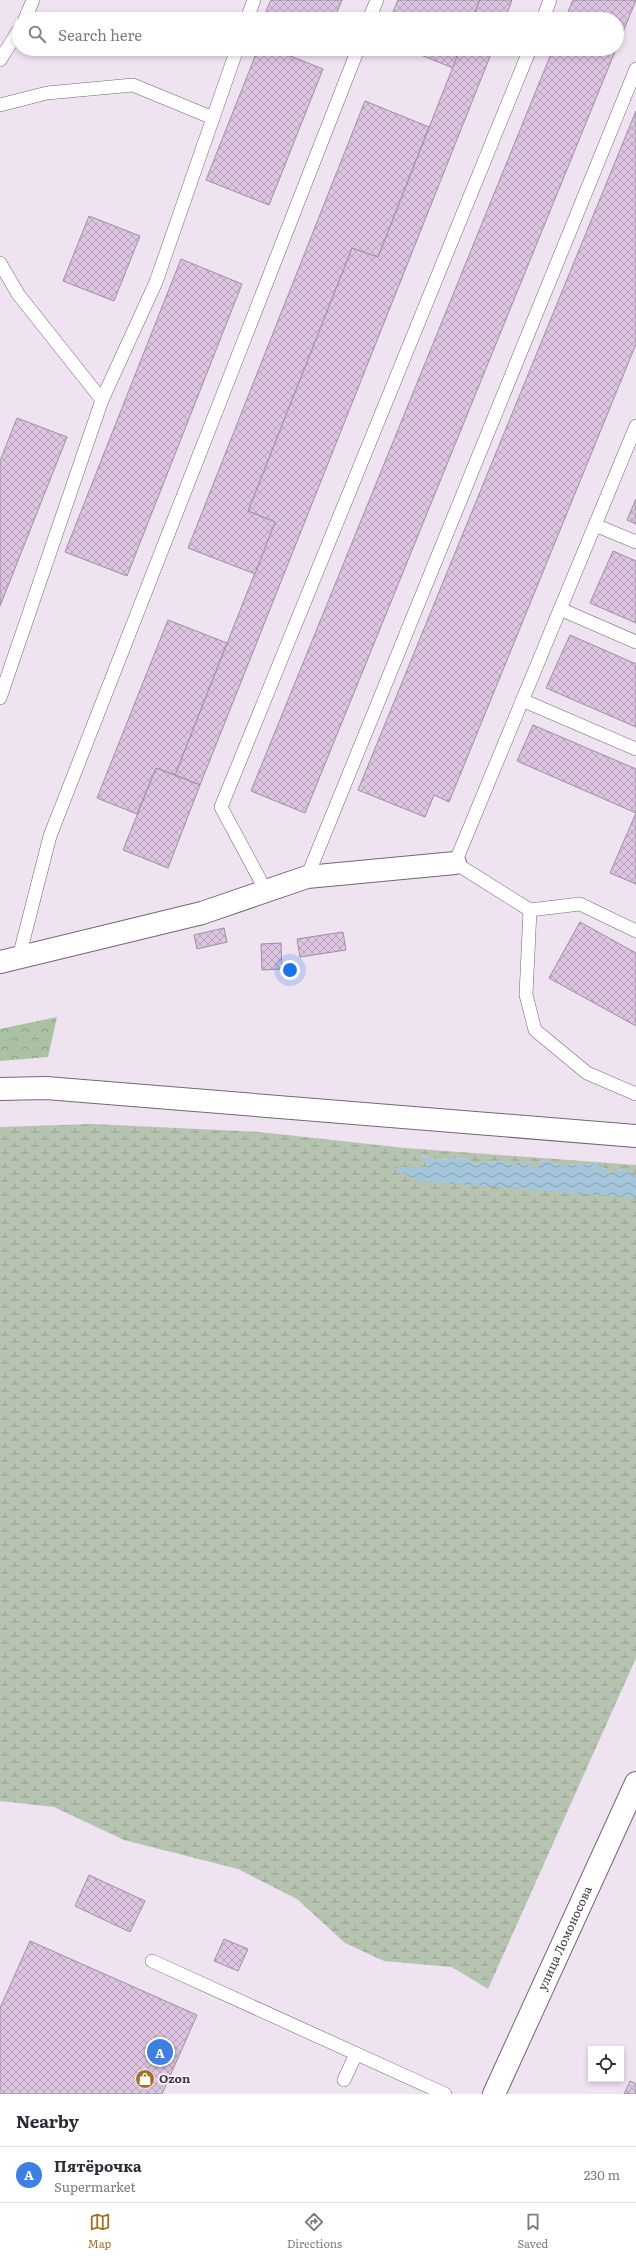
<!DOCTYPE html>
<html lang="en">
<head>
<meta charset="utf-8">
<style>
  :root { --surface:#fff; --page:#f7f7f7; --text:#2b2b33; --muted:#7c7c81; --line:#e1e1e2; --accent:#9f7123 }
  body { margin:0; font-family:Literata,serif; background:var(--page); color:var(--text) }
  .controls { position:absolute; right:12px; bottom:12px; display:grid; overflow:hidden; border-radius:0px; box-shadow:0 2px 6px #0003 }
  .controls button { width:36px; height:36px; display:grid; place-items:center; padding:0; border:0; border-bottom:1px solid var(--line); background:var(--surface); color:var(--text); font:20px sans-serif }
  .you { position:absolute; left:290px; top:970px; width:14px; height:14px; margin:-10px; border:3px solid #fff; border-radius:50%; background:#1a73e8; box-shadow:0 0 0 6px #1a73e833 }
  .badge { display:grid; place-items:center; width:26px; height:26px; border-radius:50%; background:var(--accent); color:#fff; font-size:13px; font-weight:700 }
  .pin { position:absolute; translate:-50% -50%; border:2px solid #fff; box-shadow:0 1px 4px #0006 }
  .list { margin:0; padding:0; list-style:none }
  h2 { display:flex; justify-content:space-between; align-items:center; height:52px; margin:0; padding:0 16px; font-size:17px }
  h2 small { font-size:13px; font-weight:400; color:var(--muted) }
  .list li { display:grid; grid-template-columns:26px 1fr auto; gap:12px; align-items:center; box-sizing:border-box; height:56px; padding:0 16px; border-top:1px solid var(--line) }
  .list b { display:block; font-size:15px; white-space:nowrap }
  .list p { margin:0; font-size:13px; white-space:nowrap; color:var(--muted) }
  .list em { font-size:13px; font-style:normal; color:var(--muted) }
  .icon { flex:none; width:22px; height:22px; fill:none; stroke:currentColor; stroke-width:2; stroke-linecap:round; stroke-linejoin:round }
  .map { position:relative; flex:none; width:636px; height:2094px; overflow:hidden }
  .search { position:absolute; background:var(--surface); box-shadow:0 2px 6px #0003; left:12px; right:12px; top:12px; height:44px; display:flex; align-items:center; gap:10px; box-sizing:border-box; padding:0 14px; border-radius:22px; color:var(--muted); font-size:15px }
  .sheet { height:108px; background:var(--surface) }
  nav { display:flex; justify-content:space-around; align-items:center; box-sizing:border-box; height:56px; border-top:1px solid var(--line); background:var(--surface); font-size:11px; color:var(--muted) }
  nav a { display:grid; justify-items:center; gap:2px }
  nav .on { color:var(--accent) }
  .map>svg:first-child { display:block }
  .forest { fill:url(#forest-crowns) }
  .wetland { fill:url(#wetland-marsh) }
  .water { fill:url(#water-waves) }
  .building { fill:url(#building-cross-hatch); stroke:#9c8f9e }
  .lines { fill:none; stroke-linecap:round; stroke-linejoin:round }
  .service-casing { stroke:#736775; stroke-width:14 }
  .minor-casing { stroke:#736775; stroke-width:24 }
  .service { stroke:#fff; stroke-width:13 }
  .minor { stroke:#fff; stroke-width:22 }
  .labels { text-anchor:middle; stroke-width:4; stroke-linejoin:round; paint-order:stroke }
  .street-label { font-size:12px; fill:#3e393f; stroke:#fcefff }
  .poi-label { font-size:12px; font-weight:bold; fill:#3e393f; stroke:#fcefff; text-anchor:start }
</style>
</head>
<body>
<div class="map">
<svg width="636" height="2094" viewBox="0 0 636 2094">
  <defs>
    <pattern id="forest-crowns" width="20" height="18" patternUnits="userSpaceOnUse"><rect width="20" height="18" fill="#abc1a3"/><path d="M2 6a3 3 0 1 1 6 0M12 15a3 3 0 1 1 6 0" fill="none" stroke="#8d9e86"/></pattern>
    <pattern id="wetland-marsh" width="20" height="14" patternUnits="userSpaceOnUse"><rect width="20" height="14" fill="#b6c3b1"/><path d="M1 5h8M5 5V1M11 12h8M15 12V8" fill="none" stroke="#959f91"/></pattern>
    <pattern id="water-waves" width="16" height="10" patternUnits="userSpaceOnUse"><rect width="16" height="10" fill="#a3c6da"/><path d="M0 5q4-4 8 0t8 0" fill="none" stroke="#86a2b2"/></pattern>
    <pattern id="building-cross-hatch" width="8" height="8" patternUnits="userSpaceOnUse"><rect width="8" height="8" fill="#ddc5e2"/><path d="M0 0l8 8M0 8l8-8" fill="none" stroke="#b5a1b9"/></pattern>
  </defs>
  <rect width="100%" height="100%" fill="#efe2f1"/>
  <path class="forest" d="M 57,1017 L 48,1057 L 0,1061 L 0,1029 Z"/>
  <path class="wetland" d="M 92,1124 L 260,1132 L 405,1148 L 636,1165 L 636,1177 L 624,1169 L 609,1173 L 600,1164 L 557,1165 L 542,1160 L 538,1169 L 520,1162 L 513,1165 L 499,1161 L 475,1164 L 462,1158 L 440,1160 L 422,1156 L 428,1167 L 392,1167 L 636,1198 L 636,1658 L 488,1989 L 452,1967 L 384,1961 L 345,1943 L 297,1899 L 238,1869 L 124,1840 L 54,1807 L 0,1801 L 0,1127 Z"/>
  <path class="water" d="M 421,1156 L 440,1160 L 462,1158 L 475,1164 L 499,1161 L 513,1165 L 520,1162 L 538,1168 L 542,1160 L 557,1165 L 600,1164 L 609,1173 L 624,1169 L 636,1177 L 636,1198 L 419,1181 L 391,1167 L 428,1167 Z"/>
  <g class="building">
    <path d="M 271,0 L 342,0 L 334,19 L 287,19 L 266,11 Z"/>
    <path d="M 398,0 L 480,0 L 472,19 L 390,19 Z"/>
    <path d="M 480,0 L 512,0 L 505,19 L 472,19 Z"/>
    <path d="M 573,0 L 636,0 L 617,47 L 617,19 L 565,19 Z"/>
    <path d="M 258,49 L 273,49 L 323,69 L 269,205 L 206,180 Z"/>
    <path d="M 406,49 L 460,49 L 453,68 Z"/>
    <path d="M 460,49 L 493,49 L 200,785 L 175,775 L 275,522 L 248,511 L 352,248 L 378,257 Z"/>
    <path d="M 553,49 L 616,49 L 305,813 L 251,791 Z"/>
    <path d="M 365,101 L 429,127 L 378,257 L 352,248 L 248,511 L 275,522 L 255,574 L 188,548 Z"/>
    <path d="M 636,111 L 636,344 L 449,802 L 434,795 L 425,817 L 358,790 Z"/>
    <path d="M 89,216 L 140,236 L 114,301 L 63,281 Z"/>
    <path d="M 181,259 L 242,284 L 127,576 L 65,552 Z"/>
    <path d="M 17,418 L 67,437 L 0,606 L 0,461 Z"/>
    <path d="M 636,499 L 636,524 L 627,520 Z"/>
    <path d="M 613,551 L 636,561 L 636,623 L 590,603 Z"/>
    <path d="M 168,620 L 227,643 L 175,775 L 156,768 L 137,814 L 97,798 Z"/>
    <path d="M 570,635 L 636,664 L 636,727 L 546,688 Z"/>
    <path d="M 533,725 L 636,769 L 636,813 L 517,761 Z"/>
    <path d="M 156,768 L 200,785 L 168,868 L 123,850 Z"/>
    <path d="M 636,813 L 636,884 L 610,873 Z"/>
    <path d="M 580,922 L 636,953 L 636,1026 L 549,978 Z"/>
    <path d="M 224,928 L 227,942 L 197,949 L 194,935 Z"/>
    <path d="M 343,932 L 346,950 L 300,957 L 297,939 Z"/>
    <path d="M 281,943 L 282,969 L 262,970 L 261,944 Z"/>
    <path d="M 89,1875 L 145,1901 L 130,1932 L 75,1906 Z"/>
    <path d="M 224,1939 L 248,1949 L 238,1971 L 214,1961 Z"/>
    <path d="M 30,1941 L 197,2015 L 162,2094 L 0,2094 L 0,2008 Z"/>
    <path d="M 630,2081 L 636,2084 L 636,2094 L 624,2094 Z"/>
  </g>
  <g class="lines">
    <g class="service-casing">
      <g id="service">
        <path d="M 25,19 L 33,0"/>
        <path d="M 247,19 L 254,0"/>
        <path d="M 369,19 L 377,0"/>
        <path d="M 543,19 L 550,0"/>
        <path d="M 0,60 L 19,30"/>
        <path d="M 0,105 L 47,93 L 133,85 L 213,118"/>
        <path d="M 0,263 L 18,294 L 102,400"/>
        <path d="M 636,426 L 455,863 L 530,910 L 580,904 L 636,931"/>
        <path d="M 595,525 L 636,542"/>
        <path d="M 560,609 L 636,642"/>
        <path d="M 0,698 L 102,400 L 156,282 L 237,49"/>
        <path d="M 522,700 L 636,749"/>
        <path d="M 307,877 L 636,69"/>
        <path d="M 266,891 L 221,807 L 530,49"/>
        <path d="M 530,910 L 526,995 L 535,1030 L 587,1073 L 636,1094"/>
        <path d="M 19,957 L 50,836 L 358,49"/>
        <path d="M 152,1961 L 445,2094"/>
        <path d="M 344,2080 L 356,2054"/>
      </g>
    </g>
    <g class="minor-casing">
      <g id="minor">
        <path d="M 0,962 L 202,913 L 307,877 L 455,863"/>
        <path d="M 0,1089 L 46,1088 L 636,1136"/>
        <path id="s1" d="M 494,2094 L 636,1783"/>
      </g>
    </g>
    <use href="#service" class="service"/>
    <use href="#minor" class="minor"/>
  </g>
  <defs>
    <g id="shop-disc" transform="scale(1)"><circle r="9.5" fill="#9f7123" stroke="#fcefff"/><path d="M-5-2.5h2.3a2.7 3.5 0 0 1 5.4 0H5L5.5 6h-11ZM-1.5-2.5h3a1.5 2.3 0 0 0-3 0Z" fill="#fff"/></g>
  </defs>
  <g fill-rule="evenodd">
    <use href="#shop-disc" x="145" y="2079"/>
  </g>
  <g class="labels">
    <g class="street-label">
      <text dy="4" stroke="none"><textPath href="#s1" startOffset="171">улица Ломоносова</textPath></text>
    </g>
    <g class="poi-label">
      <text x="159" y="2083">Ozon</text>
    </g>
  </g>
</svg>
<div class="controls">
<button><svg class="icon" aria-label="locate" viewBox="0 0 24 24"><circle cx="12" cy="12" r="6"/><path d="M12 2v4M12 18v4M2 12h4M18 12h4"/></svg></button>
</div>
<div class="you"></div>
<div class="pin badge" style="left:160px;top:2052px;background:#3f7fe0">A</div>
<div class="search"><svg class="icon" aria-label="search" viewBox="0 0 24 24"><circle cx="10" cy="10" r="6"/><path d="M15 15l6 6"/></svg>Search here</div>
</div>
<section class="sheet">
<h2>Nearby<small></small></h2>
<ul class="list">
<li><span class="badge" style="background:#3f7fe0">A</span><div><b>Пятёрочка</b><p>Supermarket</p></div><em>230 m</em></li>
</ul>
</section>
<nav>
<a class="on"><svg class="icon" aria-label="map" viewBox="0 0 24 24"><path d="M3 6l6-2 6 2 6-2v14l-6 2-6-2-6 2zM9 4v14M15 6v14"/></svg>Map</a>
<a><svg class="icon" aria-label="directions" viewBox="0 0 24 24"><path d="M12 3l9 9-9 9-9-9zM9 14v-3h6M13 9l2 2-2 2"/></svg>Directions</a>
<a><svg class="icon" aria-label="saved" viewBox="0 0 24 24"><path d="M7 4h10v16l-5-4-5 4z"/></svg>Saved</a>
</nav>
</body>
</html>
